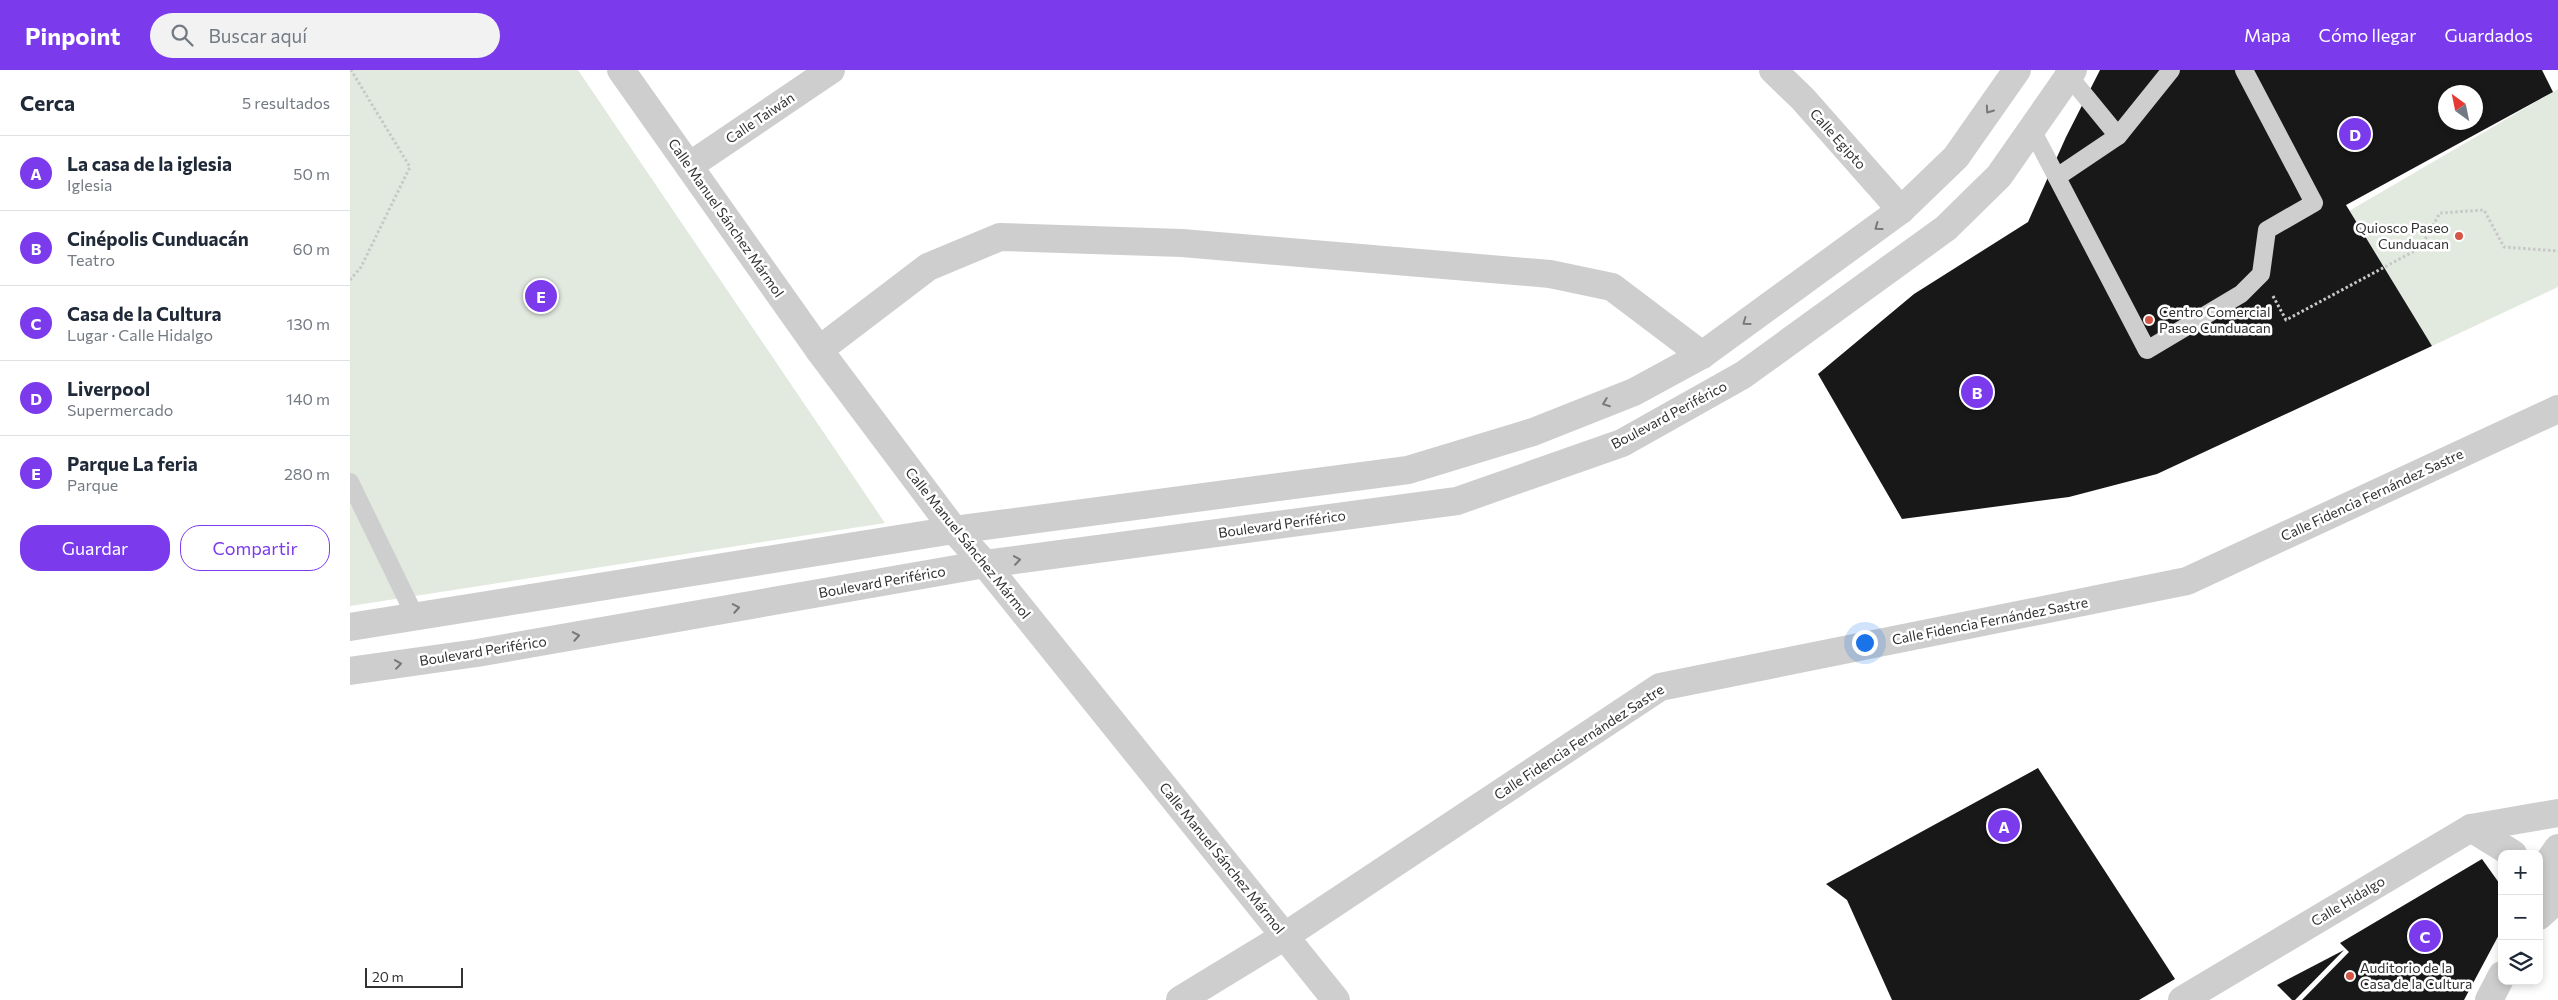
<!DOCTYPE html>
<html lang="es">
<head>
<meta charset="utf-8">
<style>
  :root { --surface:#fff; --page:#f2f2f3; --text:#1f2937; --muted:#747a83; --line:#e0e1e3; --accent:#7c3aed }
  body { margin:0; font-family:Commissioner,sans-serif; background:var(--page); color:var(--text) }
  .controls { position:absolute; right:15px; bottom:15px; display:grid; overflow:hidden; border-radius:10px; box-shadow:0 2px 8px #0003 }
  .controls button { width:45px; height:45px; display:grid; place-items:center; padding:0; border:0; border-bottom:1px solid var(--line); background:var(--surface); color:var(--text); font:25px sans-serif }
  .compass { position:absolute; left:2088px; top:15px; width:45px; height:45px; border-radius:50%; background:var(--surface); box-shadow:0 2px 8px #0003; rotate:327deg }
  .scale { position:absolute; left:15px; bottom:12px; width:98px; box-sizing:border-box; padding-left:5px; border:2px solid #313131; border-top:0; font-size:14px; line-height:18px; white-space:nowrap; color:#313131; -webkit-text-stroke:4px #fff; paint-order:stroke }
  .you { position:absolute; left:1514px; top:572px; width:18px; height:18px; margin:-12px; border:4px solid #fff; border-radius:50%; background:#1a73e8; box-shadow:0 0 0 8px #1a73e833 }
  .badge { display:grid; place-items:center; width:32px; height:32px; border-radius:50%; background:var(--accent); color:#fff; font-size:16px; font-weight:700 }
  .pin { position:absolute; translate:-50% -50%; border:2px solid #fff; box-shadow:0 1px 5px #0006 }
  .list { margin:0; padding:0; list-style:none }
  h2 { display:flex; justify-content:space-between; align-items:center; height:65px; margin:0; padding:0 20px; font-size:21px }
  h2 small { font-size:16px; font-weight:400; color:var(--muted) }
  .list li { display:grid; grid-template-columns:32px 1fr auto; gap:15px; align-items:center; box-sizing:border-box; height:75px; padding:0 20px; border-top:1px solid var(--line) }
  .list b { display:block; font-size:19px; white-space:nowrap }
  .list p { margin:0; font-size:16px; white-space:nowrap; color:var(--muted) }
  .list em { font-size:16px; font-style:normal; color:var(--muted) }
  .actions { display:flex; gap:10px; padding:15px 20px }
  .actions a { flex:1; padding:11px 0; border:1px solid var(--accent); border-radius:20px; text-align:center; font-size:18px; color:var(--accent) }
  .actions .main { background:var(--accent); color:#fff }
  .icon { flex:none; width:28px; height:28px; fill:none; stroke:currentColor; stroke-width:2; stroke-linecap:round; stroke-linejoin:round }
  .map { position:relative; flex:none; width:2208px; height:930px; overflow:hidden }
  header { display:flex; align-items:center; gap:30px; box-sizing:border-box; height:70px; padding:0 25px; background:var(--accent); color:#fff }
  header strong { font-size:24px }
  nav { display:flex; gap:28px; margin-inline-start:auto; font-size:18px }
  .search { width:350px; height:45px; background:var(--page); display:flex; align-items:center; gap:12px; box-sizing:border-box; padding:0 18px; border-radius:28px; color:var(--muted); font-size:19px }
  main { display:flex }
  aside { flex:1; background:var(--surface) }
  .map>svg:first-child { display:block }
  .green { fill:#e2e9de }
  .building { fill:#181818; fill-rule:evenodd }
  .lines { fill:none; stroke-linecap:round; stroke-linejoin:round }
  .path { stroke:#c8c8c8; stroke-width:3; stroke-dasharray:2.5 2.5; stroke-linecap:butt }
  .service { stroke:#cecece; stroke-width:18 }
  .minor { stroke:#cecece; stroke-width:28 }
  .tertiary { stroke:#cecece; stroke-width:28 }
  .oneway { stroke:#787878 }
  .poi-dot { fill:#d55647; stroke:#fff; stroke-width:2 }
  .labels { text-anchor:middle; stroke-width:5; stroke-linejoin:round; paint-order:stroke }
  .street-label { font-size:14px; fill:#313131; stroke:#fff }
  .poi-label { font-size:14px; fill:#313131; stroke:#fff; text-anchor:start }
</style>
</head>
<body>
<header>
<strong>Pinpoint</strong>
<div class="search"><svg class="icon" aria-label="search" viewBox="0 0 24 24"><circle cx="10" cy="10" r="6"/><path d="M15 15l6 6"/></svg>Buscar aquí</div>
<nav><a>Mapa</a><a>Cómo llegar</a><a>Guardados</a></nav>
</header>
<main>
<aside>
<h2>Cerca<small>5 resultados</small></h2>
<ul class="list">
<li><span class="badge">A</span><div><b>La casa de la iglesia</b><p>Iglesia</p></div><em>50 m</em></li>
<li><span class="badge">B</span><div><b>Cinépolis Cunduacán</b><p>Teatro</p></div><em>60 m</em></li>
<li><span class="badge">C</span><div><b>Casa de la Cultura</b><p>Lugar · Calle Hidalgo</p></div><em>130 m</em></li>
<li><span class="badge">D</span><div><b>Liverpool</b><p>Supermercado</p></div><em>140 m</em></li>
<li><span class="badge">E</span><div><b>Parque La feria</b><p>Parque</p></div><em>280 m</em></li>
</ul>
<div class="actions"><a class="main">Guardar</a><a>Compartir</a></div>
</aside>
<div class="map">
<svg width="2208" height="930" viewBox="0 0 2208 930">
  <rect width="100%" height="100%" fill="#fff"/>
  <g class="green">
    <path d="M 0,0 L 228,0 L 535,453 L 0,536 Z"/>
    <path d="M 2208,19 L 2208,217 L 2082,276 L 1999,141 Z"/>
  </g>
  <g class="building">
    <path d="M 1750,0 L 2192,0 L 2203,22 L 1996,135 L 2082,276 L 1807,404 L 1719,427 L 1552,449 L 1468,304 L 1564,224 L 1678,152 L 1716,67 ZM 2096,22 L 2126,22 L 2126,52 L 2096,52 Z"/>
    <path d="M 1688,698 L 1825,909 L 1789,930 L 1542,930 L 1497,830 L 1476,814 Z"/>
    <path d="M 2132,789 L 2152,817 L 2152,859 L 2114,930 L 1952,930 L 1999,882 L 1990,873 Z"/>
    <path d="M 1994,880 L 1945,930 L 1942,930 L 1927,915 Z"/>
  </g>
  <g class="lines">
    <g class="path">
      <path d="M 0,210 L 11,197 L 60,97 L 1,0"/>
      <path d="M 1923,226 L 1936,250 L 2070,178 L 2090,143 L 2134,140 L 2154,177 L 2208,181"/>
    </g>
    <g class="service">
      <path d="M 1714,0 L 1768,66"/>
      <path d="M 1681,58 L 1797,280 L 1891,224 L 1911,204 L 1917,160 L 1964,133 L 1894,0"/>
      <path d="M 1707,107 L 1768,66 L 1821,0"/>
      <path d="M 0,412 L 65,546"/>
    </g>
    <g class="minor">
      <path d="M 271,0 L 469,280 L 604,460 L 635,494 L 986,930"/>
      <path d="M 1423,0 L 1453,29 L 1551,140"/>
      <path d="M 339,96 L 481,0"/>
      <path d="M 469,280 L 578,197 L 650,167 L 832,173 L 1200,204 L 1262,217 L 1352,285"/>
      <path d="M 2121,758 L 2208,743"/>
      <path d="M 2189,799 L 2208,822"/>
      <path d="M 2189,846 L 2208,829"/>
      <path d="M 830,930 L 935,866 L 1310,617 L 1837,511 L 2208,339"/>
      <path d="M 1832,930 L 2121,758 L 2163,784"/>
      <path d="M 2139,930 L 2152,905"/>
    </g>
    <g class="tertiary">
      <path d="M 0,557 L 604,460 L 1058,400 L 1183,362 L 1284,322 L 1352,285 L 1551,140 L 1606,87 L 1667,0"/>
      <path d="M 0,601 L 127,583 L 635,494 L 1107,431 L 1272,373 L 1393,305 L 1596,158 L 1649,106 L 1723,0"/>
      <path d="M 2192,801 L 2208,778"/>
    </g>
  </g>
  <defs><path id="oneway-chevron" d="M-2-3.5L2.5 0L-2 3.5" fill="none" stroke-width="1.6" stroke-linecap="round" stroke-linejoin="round" transform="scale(1.25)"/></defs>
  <g class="oneway">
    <use href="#oneway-chevron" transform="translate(1639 40) rotate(125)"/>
    <use href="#oneway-chevron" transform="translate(1528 157) rotate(144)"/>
    <use href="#oneway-chevron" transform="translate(1396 252) rotate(144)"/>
    <use href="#oneway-chevron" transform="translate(1256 333) rotate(159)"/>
    <use href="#oneway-chevron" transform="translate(667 490) rotate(-8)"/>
    <use href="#oneway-chevron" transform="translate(386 538) rotate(-10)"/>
    <use href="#oneway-chevron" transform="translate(226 566) rotate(-10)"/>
    <use href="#oneway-chevron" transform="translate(48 594) rotate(-8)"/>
  </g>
  <g class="poi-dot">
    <circle cx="2109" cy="166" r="5"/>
    <circle cx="1799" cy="250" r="5"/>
    <circle cx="2000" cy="906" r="5"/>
  </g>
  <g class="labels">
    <g class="street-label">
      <text transform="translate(410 48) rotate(-34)" y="5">Calle Taiwán</text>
      <text transform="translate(1488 69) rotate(48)" y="5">Calle Egipto</text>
      <text transform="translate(376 148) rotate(55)" y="5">Calle Manuel Sánchez Mármol</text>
      <text transform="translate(1319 345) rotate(-28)" y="5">Boulevard Periférico</text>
      <text transform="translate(2022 425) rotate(-25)" y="5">Calle Fidencia Fernández Sastre</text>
      <text transform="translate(932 454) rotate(-8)" y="5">Boulevard Periférico</text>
      <text transform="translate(618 473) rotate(51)" y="5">Calle Manuel Sánchez Mármol</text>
      <text transform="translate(532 512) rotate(-10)" y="5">Boulevard Periférico</text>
      <text transform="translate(1640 551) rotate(-11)" y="5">Calle Fidencia Fernández Sastre</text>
      <text transform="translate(133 581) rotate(-9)" y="5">Boulevard Periférico</text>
      <text transform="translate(1229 672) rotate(-33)" y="5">Calle Fidencia Fernández Sastre</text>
      <text transform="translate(872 788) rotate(51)" y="5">Calle Manuel Sánchez Mármol</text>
      <text transform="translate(1998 831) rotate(-31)" y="5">Calle Hidalgo</text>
    </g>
    <g class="poi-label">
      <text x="2099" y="163" text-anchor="end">Quiosco Paseo<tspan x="2099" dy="16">Cunduacan</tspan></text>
      <text x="1809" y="247">Centro Comercial<tspan x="1809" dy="16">Paseo Cunduacan</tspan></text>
      <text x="2010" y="903">Auditorio de la<tspan x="2010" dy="16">Casa de la Cultura</tspan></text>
    </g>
  </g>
</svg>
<div class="controls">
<button>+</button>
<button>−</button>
<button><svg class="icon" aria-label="layers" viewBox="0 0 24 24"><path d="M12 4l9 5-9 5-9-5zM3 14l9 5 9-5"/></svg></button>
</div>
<svg class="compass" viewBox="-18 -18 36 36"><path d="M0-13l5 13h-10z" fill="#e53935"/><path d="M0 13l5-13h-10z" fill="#747a83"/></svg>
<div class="scale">20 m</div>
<div class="you"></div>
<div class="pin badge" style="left:1654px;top:756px">A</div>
<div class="pin badge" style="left:1627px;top:322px">B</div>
<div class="pin badge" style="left:2075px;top:866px">C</div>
<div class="pin badge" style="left:2005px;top:64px">D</div>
<div class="pin badge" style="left:191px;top:226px">E</div>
</div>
</main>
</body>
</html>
